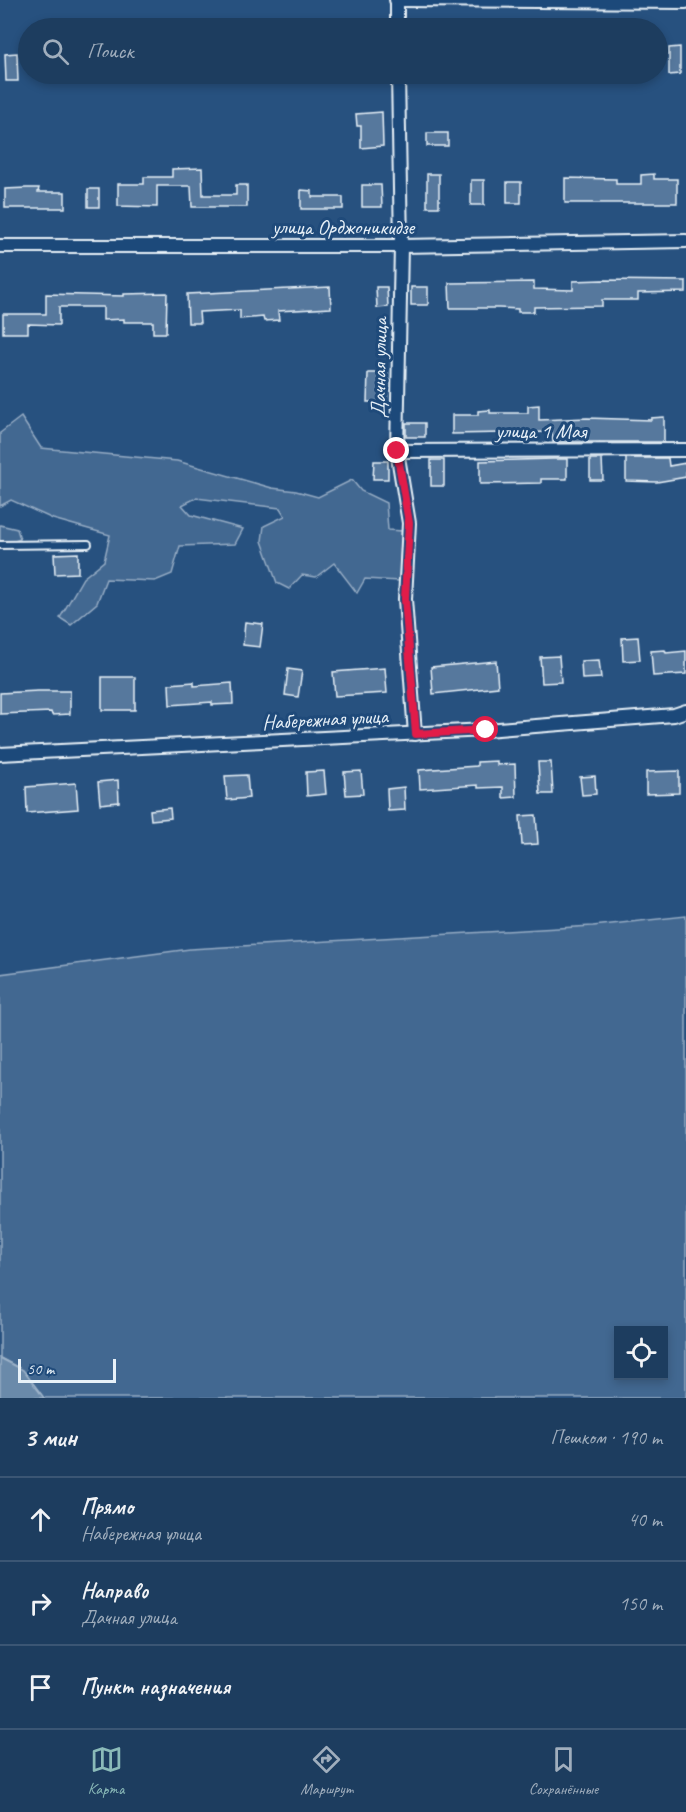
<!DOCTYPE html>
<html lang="ru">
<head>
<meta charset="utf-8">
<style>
  :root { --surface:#1d3d5f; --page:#254465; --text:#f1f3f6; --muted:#a0aebd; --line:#3b5674; --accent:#8bbbb9 }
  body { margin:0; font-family:Caveat,sans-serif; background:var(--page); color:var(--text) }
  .controls { position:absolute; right:18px; bottom:18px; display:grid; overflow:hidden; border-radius:0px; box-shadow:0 3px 9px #0003 }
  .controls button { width:54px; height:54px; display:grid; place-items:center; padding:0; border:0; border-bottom:2px solid var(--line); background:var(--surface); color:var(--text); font:30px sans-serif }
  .scale { position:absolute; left:18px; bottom:15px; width:98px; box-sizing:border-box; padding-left:6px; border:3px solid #e8f1f8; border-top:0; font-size:16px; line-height:21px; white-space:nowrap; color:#e8f1f8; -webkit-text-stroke:4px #1f4a7a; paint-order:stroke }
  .stop { position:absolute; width:18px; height:18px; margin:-14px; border:4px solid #e11d48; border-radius:50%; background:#fff }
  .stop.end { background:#e11d48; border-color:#fff; box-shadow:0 2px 6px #0008 }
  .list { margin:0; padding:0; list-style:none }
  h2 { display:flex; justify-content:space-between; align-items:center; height:78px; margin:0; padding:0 24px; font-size:26px }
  h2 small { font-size:20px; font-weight:400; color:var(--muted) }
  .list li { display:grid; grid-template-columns:39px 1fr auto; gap:18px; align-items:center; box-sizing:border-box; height:84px; padding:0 24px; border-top:2px solid var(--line) }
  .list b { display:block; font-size:22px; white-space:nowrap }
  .list p { margin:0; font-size:20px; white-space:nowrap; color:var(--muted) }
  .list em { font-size:20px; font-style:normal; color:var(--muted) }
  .icon { flex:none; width:33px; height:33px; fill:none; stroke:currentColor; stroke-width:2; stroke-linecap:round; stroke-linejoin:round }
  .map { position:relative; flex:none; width:686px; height:1398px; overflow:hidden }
  .search { position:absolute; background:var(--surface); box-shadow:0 3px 9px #0003; left:18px; right:18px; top:18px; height:66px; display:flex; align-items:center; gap:15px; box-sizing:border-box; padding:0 21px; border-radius:33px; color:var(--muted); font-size:22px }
  .sheet { height:330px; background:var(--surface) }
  nav { display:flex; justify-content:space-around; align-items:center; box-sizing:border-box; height:84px; border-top:2px solid var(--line); background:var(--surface); font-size:16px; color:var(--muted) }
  nav a { display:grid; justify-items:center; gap:3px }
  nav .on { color:var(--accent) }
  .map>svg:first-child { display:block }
  .green { fill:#436891; stroke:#96acc4; stroke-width:1.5; fill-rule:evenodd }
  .water { fill:#6b8aaa; stroke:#9db3c9; stroke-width:1.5 }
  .building { fill:#57789d; stroke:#e8f1f8; stroke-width:1.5 }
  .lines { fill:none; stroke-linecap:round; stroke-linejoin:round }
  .lane-casing { stroke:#e8f1f8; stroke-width:10 }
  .street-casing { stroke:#e8f1f8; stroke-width:16 }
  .lane { stroke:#1f4a7a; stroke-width:6 }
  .street { stroke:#1f4a7a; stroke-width:12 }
  .route { stroke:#e11d48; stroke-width:8 }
  .labels { text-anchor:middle; stroke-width:6; stroke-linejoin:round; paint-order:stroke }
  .street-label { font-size:21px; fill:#e8f1f8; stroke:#1f4a7a }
</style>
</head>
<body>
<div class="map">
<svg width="686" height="1398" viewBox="0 0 686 1398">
  <rect width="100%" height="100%" fill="#27517f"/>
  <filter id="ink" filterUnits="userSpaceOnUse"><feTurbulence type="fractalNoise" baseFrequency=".0167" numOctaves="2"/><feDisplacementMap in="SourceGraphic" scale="12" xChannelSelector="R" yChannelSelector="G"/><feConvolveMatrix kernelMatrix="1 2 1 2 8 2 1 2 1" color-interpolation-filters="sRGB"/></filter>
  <g filter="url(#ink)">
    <g class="green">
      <path d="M 21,417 L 41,448 L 177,461 L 272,488 L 296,491 L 318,497 L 352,480 L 361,491 L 386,503 L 388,530 L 402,531 L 399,581 L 365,579 L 357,593 L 334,563 L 316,577 L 302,575 L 289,589 L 277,583 L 262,541 L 264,526 L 285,516 L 280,508 L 196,498 L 182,505 L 191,515 L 243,529 L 235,544 L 180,546 L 172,574 L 155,581 L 106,579 L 97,603 L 71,625 L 60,618 L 83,578 L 104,561 L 110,535 L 53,519 L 11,500 L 0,506 L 0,433 Z"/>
      <path d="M 0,525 L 17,529 L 20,539 L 9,543 L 0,541 Z"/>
      <path d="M 686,916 L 686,1398 L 44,1398 L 23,1370 L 0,1358 L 0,974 L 190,949 L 593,926 ZM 618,1330 L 664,1330 L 664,1376 L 618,1376 Z"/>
    </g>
    <path class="water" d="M 0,1358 L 23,1370 L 44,1398 L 0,1398 Z"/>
    <g class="building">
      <path d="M 680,47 L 680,74 L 669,75 L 669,48 Z"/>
      <path d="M 17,53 L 18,81 L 6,81 L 5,54 Z"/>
      <path d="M 382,112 L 383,146 L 361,148 L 361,126 L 357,126 L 356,114 Z"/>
      <rect x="427" y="133" width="21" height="13"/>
      <path d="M 202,168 L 203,195 L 236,195 L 236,185 L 247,185 L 247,207 L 192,207 L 191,186 L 157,186 L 157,207 L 118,206 L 118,184 L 144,184 L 144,177 L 172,177 L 172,169 Z"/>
      <rect x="427" y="174" width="12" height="33"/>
      <path d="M 654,174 L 654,179 L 677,179 L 677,203 L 565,203 L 565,178 L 616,179 L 616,184 L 641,184 L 641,175 Z"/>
      <rect x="471" y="180" width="13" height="25"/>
      <rect x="507" y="182" width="14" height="21"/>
      <path d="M 362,185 L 381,185 L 382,207 L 362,207 Z"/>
      <path d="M 27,188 L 39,188 L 38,192 L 65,192 L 65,208 L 5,208 L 5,189 Z"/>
      <rect x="88" y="189" width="11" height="18"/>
      <path d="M 301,190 L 312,191 L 312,197 L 343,197 L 343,209 L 301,209 Z"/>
      <path d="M 602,280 L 686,281 L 686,292 L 638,293 L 638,300 L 602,300 L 602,306 L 534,307 L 534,312 L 518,312 L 518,309 L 499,308 L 450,308 L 449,283 L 534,282 L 534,289 L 573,290 L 573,281 Z"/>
      <path d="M 330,287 L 331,308 L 278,311 L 279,320 L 264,321 L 263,317 L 240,319 L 240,310 L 199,312 L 200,323 L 188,323 L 187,294 Z"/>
      <path d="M 376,287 L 387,287 L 388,307 L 377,308 Z"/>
      <rect x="411" y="287" width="17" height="18"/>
      <path d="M 167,293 L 166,333 L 153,333 L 153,322 L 124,322 L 124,319 L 103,320 L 103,307 L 59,307 L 59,325 L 28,324 L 28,333 L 3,333 L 3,314 L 46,314 L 46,294 L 124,296 L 124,294 Z"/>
      <path d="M 368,373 L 388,373 L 387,402 L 367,402 Z"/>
      <path d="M 539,405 L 539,420 L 587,418 L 651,420 L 651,418 L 664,417 L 664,442 L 553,442 L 552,432 L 452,434 L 452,415 L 478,415 L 478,411 L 490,410 L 490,413 L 528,413 L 528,406 Z"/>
      <rect x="406" y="423" width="19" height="14"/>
      <path d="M 626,458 L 668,458 L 669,466 L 686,463 L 686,477 L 657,482 L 626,481 Z"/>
      <path d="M 553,459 L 567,459 L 567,479 L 541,479 L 541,483 L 480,484 L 480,461 Z"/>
      <path d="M 590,459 L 602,459 L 603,480 L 590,480 Z"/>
      <rect x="431" y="460" width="13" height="26"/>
      <path d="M 374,461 L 388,461 L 388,479 L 373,479 Z"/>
      <path d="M 78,553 L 78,573 L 55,574 L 54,554 Z"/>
      <path d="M 245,622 L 263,624 L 260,647 L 243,645 Z"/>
      <path d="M 638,637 L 640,660 L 623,661 L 622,638 Z"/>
      <path d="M 665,650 L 666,653 L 686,651 L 686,674 L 653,676 L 651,651 Z"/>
      <path d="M 559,656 L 561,682 L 542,683 L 540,657 Z"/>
      <path d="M 599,660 L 601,678 L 582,679 L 581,661 Z"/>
      <path d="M 496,661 L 498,687 L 433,694 L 431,667 Z"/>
      <path d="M 385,668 L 387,693 L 335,696 L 333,672 Z"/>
      <path d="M 288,669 L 302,671 L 298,697 L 285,695 Z"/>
      <rect x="102" y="677" width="33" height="33"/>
      <path d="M 194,682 L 194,686 L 232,683 L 233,704 L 212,705 L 212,702 L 170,705 L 169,684 Z"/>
      <path d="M 38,691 L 70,691 L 70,714 L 52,715 L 51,712 L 0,714 L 0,693 Z"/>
      <path d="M 497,761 L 497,765 L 515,764 L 516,797 L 503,798 L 503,787 L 478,788 L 478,785 L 420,789 L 419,770 L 477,766 L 477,762 Z"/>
      <path d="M 538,762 L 551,762 L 553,794 L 540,794 Z"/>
      <path d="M 324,771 L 326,794 L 307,796 L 306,772 Z"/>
      <path d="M 361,771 L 363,794 L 346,795 L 344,772 Z"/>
      <path d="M 679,771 L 679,793 L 646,794 L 646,772 Z"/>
      <path d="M 247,775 L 249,798 L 227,800 L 225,776 Z"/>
      <path d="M 595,776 L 596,794 L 582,795 L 580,777 Z"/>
      <path d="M 118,780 L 119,802 L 100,804 L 98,782 Z"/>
      <path d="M 76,783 L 78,809 L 27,813 L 26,787 Z"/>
      <path d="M 404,787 L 405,810 L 388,811 L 387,789 Z"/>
      <path d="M 170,808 L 171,818 L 151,820 L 150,810 Z"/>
      <path d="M 536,815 L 538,844 L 522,845 L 520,816 Z"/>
    </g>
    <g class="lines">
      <g class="lane-casing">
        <path id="lane" d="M 0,545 L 88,544"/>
      </g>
      <g class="street-casing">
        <g id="street">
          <path d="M 396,0 L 686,2"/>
          <path d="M 397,0 L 397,28"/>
          <path d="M 398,74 L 401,246 L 397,451 L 409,523 L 405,599 L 415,734"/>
          <path d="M 0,246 L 401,246 L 686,241"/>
          <path d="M 397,451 L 686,450"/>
          <path d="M 0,754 L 486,730 L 674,715 L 686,711"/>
        </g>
      </g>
      <use href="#lane" class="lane"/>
      <use href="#street" class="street"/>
    </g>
  </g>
  <g class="lines" filter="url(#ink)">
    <path class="route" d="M 397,451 L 409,523 L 405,599 L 416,734 L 486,730"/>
  </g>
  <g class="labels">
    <g class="street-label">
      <text x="343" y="234">улица Орджоникидзе</text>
      <text transform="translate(379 368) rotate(-89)" y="7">Дачная улица</text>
      <text x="541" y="438">улица 1 Мая</text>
      <text transform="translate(325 719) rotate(-3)" y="7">Набережная улица</text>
    </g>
  </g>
</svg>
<div class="controls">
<button><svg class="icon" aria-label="locate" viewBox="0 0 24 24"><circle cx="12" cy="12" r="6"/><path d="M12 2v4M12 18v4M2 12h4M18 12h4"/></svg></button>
</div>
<div class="scale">50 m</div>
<div class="stop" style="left:486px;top:730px"></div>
<div class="stop end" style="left:397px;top:451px"></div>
<div class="search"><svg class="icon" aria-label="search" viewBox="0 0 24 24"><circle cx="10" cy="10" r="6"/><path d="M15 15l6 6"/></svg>Поиск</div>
</div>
<section class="sheet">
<h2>3 мин<small>Пешком · 190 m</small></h2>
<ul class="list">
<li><svg class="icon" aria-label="ahead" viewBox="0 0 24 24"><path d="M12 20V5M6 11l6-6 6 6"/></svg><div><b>Прямо</b><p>Набережная улица</p></div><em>40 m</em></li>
<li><svg class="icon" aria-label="right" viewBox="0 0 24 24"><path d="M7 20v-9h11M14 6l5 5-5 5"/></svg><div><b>Направо</b><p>Дачная улица</p></div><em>150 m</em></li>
<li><svg class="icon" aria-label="arrive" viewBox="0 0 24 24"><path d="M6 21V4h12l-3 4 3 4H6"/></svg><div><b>Пункт назначения</b></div></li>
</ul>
</section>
<nav>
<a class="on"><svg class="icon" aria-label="map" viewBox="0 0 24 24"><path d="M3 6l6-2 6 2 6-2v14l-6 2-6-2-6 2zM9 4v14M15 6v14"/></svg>Карта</a>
<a><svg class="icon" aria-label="directions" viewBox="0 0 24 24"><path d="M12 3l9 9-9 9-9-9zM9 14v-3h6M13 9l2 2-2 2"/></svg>Маршрут</a>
<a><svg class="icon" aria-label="saved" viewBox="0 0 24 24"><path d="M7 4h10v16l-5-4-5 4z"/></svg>Сохранённые</a>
</nav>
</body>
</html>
